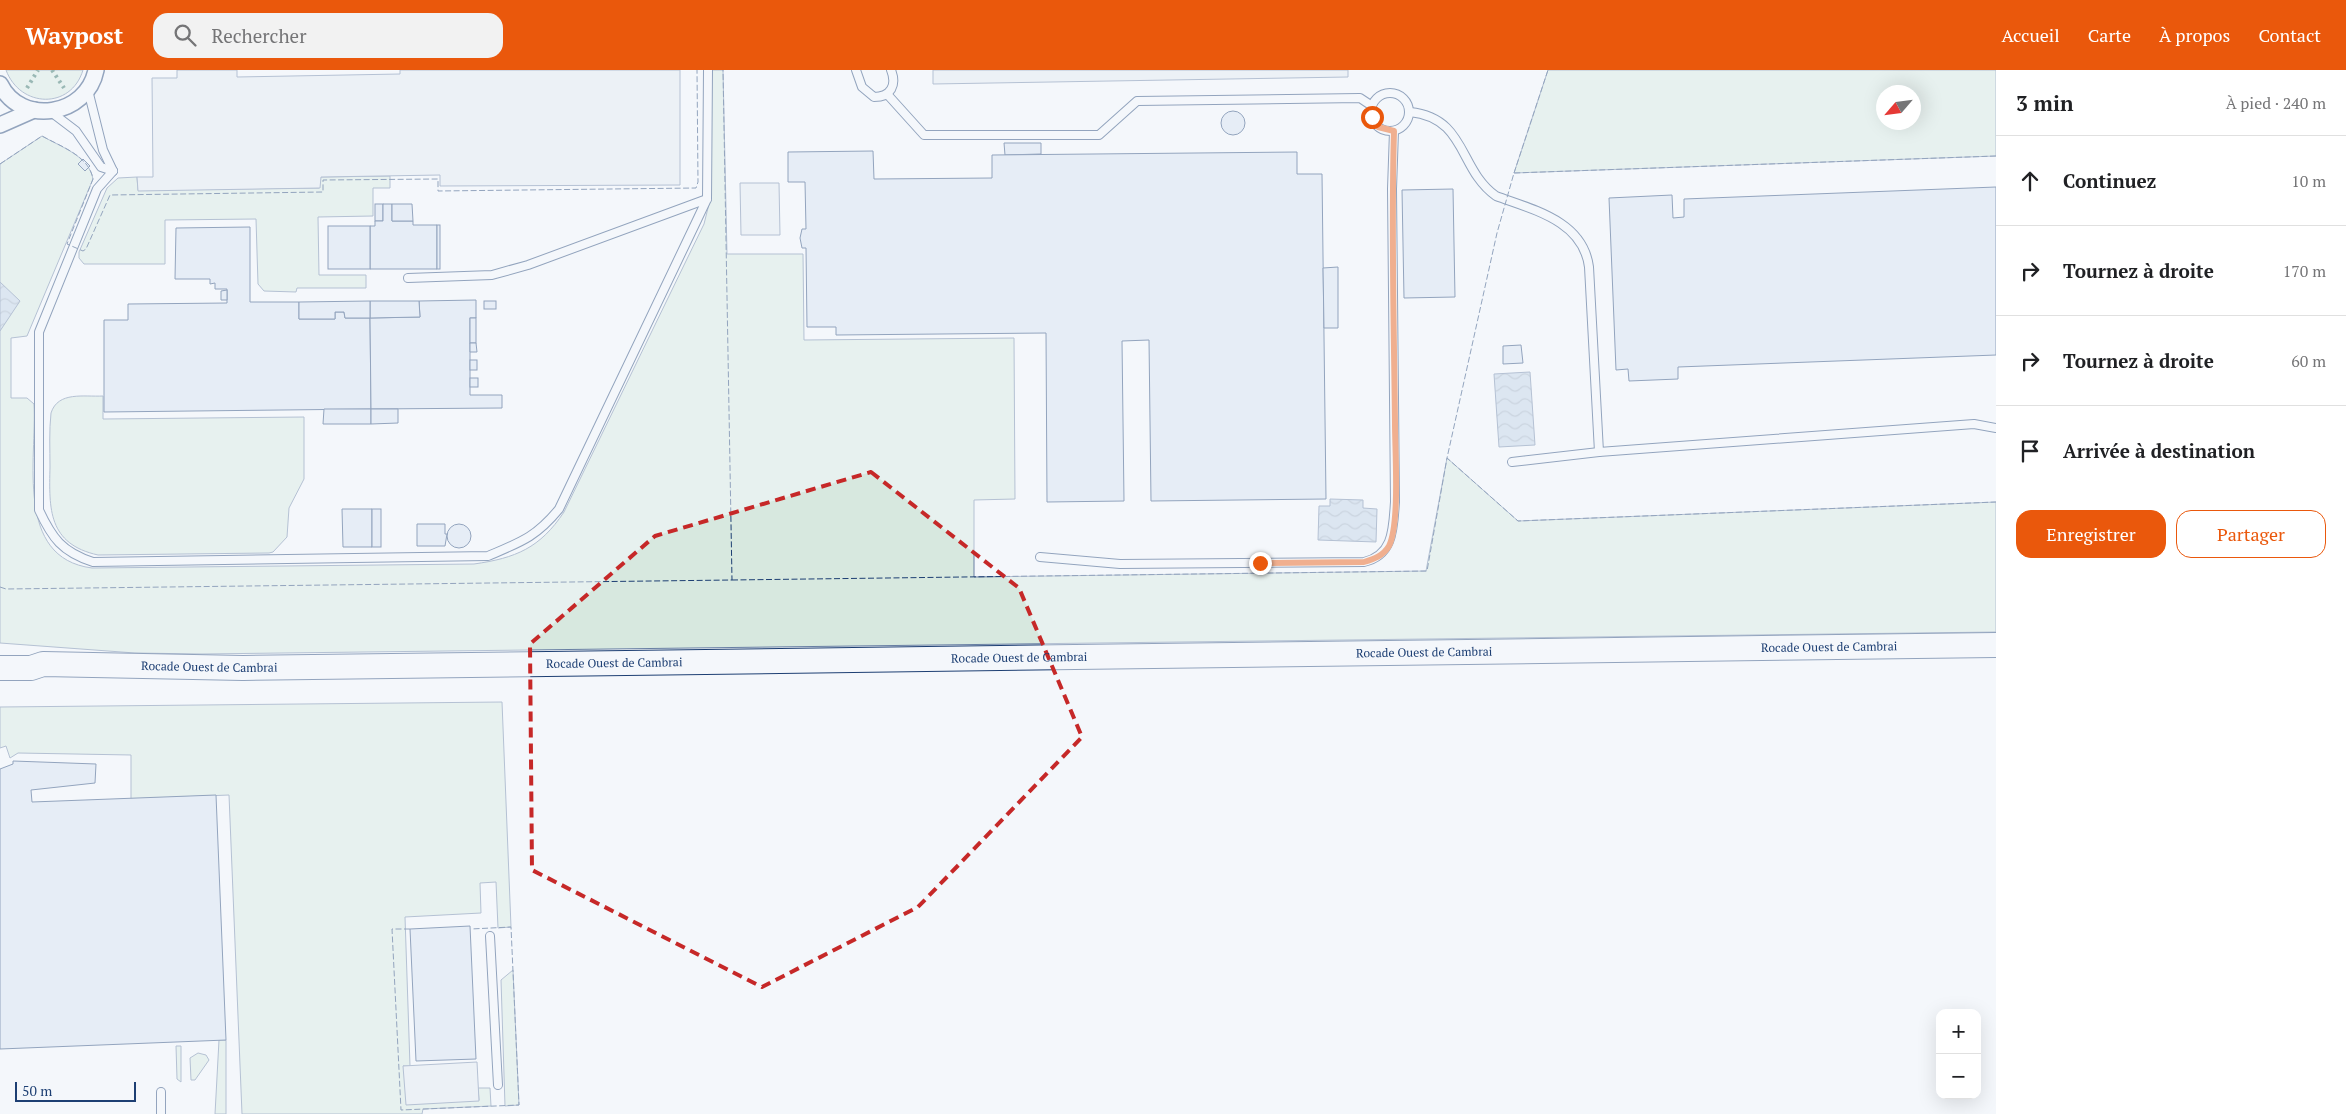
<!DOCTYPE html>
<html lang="fr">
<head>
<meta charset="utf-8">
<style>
  :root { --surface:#fff; --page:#f2f2f2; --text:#202124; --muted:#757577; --line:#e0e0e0; --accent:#ea580c }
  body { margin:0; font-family:"PT Serif",serif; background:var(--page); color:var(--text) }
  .controls { position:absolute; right:15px; bottom:15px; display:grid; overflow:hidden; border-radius:10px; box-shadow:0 5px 20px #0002 }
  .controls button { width:45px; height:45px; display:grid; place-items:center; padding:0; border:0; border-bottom:1px solid var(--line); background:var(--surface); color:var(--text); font:25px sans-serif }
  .compass { position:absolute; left:1876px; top:15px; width:45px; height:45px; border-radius:50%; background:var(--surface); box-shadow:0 5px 20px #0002; rotate:242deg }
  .scale { position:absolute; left:15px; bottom:12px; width:121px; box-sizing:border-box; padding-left:5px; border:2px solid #1d3f73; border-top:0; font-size:14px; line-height:18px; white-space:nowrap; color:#1d3f73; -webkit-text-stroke:4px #f4f7fb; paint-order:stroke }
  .stop { position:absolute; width:15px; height:15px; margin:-11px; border:4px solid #ea580c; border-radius:50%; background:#fff }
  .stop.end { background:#ea580c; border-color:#fff; box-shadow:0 1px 5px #0008 }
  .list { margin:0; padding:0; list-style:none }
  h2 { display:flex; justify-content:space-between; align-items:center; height:65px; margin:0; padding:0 20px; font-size:21px }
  h2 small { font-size:16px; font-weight:400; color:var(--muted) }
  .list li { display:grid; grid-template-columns:32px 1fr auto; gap:15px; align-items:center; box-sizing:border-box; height:90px; padding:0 20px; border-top:1px solid var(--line) }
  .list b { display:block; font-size:19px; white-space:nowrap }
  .list em { font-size:16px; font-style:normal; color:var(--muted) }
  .actions { display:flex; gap:10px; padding:15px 20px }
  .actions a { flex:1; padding:11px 0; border:1px solid var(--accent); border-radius:15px; text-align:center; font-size:18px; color:var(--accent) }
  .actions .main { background:var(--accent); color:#fff }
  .icon { flex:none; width:28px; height:28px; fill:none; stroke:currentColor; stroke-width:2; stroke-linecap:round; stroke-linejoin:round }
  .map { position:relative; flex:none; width:1996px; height:1044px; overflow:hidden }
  header { display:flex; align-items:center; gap:30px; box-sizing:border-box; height:70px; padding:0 25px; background:var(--accent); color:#fff }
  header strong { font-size:24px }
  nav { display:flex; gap:28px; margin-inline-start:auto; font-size:18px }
  .search { width:350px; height:45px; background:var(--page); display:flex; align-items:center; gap:12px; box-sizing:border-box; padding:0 18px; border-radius:15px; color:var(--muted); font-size:19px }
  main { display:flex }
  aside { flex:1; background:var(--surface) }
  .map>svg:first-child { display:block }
  .green { fill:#d7e8df; stroke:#687fa3; fill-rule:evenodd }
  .parking { fill:#e3e8f0; stroke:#687fa3 }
  .water { fill:url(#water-waves); stroke:#687fa3 }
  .building { fill:#d5e0f0; stroke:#1d3f73 }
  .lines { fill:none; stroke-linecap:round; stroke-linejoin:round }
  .service-casing { stroke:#1d3f73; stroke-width:10 }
  .minor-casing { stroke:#1d3f73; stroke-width:18 }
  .trunk-casing { stroke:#1d3f73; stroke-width:26 }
  .service { stroke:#f4f7fb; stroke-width:8 }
  .minor { stroke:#f4f7fb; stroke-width:15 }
  .trunk { stroke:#f4f7fb; stroke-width:24 }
  .hedge { stroke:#2c6c60; stroke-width:4; stroke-dasharray:2.5 4; stroke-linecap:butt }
  .fence { stroke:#1d3f73; stroke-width:1; stroke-dasharray:6 2.5; stroke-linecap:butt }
  .route { stroke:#ea580c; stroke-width:6 }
  .marked { fill:none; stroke:#c62828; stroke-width:4; stroke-dasharray:10 6; stroke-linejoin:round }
  .labels { text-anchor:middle; stroke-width:4; stroke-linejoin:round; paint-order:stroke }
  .street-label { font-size:12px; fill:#1d3f73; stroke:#f4f7fb }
</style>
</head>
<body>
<header>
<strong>Waypost</strong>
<div class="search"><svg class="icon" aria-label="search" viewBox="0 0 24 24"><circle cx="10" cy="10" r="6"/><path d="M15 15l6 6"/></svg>Rechercher</div>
<nav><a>Accueil</a><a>Carte</a><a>À propos</a><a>Contact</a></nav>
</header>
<main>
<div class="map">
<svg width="1996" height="1044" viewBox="0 0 1996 1044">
  <defs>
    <pattern id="water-waves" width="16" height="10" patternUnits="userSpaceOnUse" patternTransform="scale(1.25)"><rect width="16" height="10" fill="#bed0e5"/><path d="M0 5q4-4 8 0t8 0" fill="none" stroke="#9aaabe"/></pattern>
  </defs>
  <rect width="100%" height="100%" fill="#f4f7fb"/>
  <g class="green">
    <path d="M 6,0 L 83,0 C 71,40 20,38 6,0 Z"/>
    <path d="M 708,0 L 723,0 L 727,184 L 803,184 L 804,270 L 1014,268 L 1015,429 L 974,430 L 974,507 L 1426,501 L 1447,388 L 1518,451 L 1996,432 L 1996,562 L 202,584 L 135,583 L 0,573 L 0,94 L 42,66 C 61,77 89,86 93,109 L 27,266 L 11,268 L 11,328 L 27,328 L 34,334 C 37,388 14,488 92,498 L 474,494 C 516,488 540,478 564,442 L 704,154 L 709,134 Z"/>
    <path d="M 1548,0 L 1996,0 L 1996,86 L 1514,103 ZM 1884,22 L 1914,22 L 1914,52 L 1884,52 Z"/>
    <path d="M 390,106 L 390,118 L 373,118 L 373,146 L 318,147 L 319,205 L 366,205 L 366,218 L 297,218 L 296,222 L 264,221 L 258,214 L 256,149 L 165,150 L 165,194 L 84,194 L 79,188 L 79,182 L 107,118 L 118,108 L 137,107 L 138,120 L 319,118 L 320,107 Z"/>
    <path d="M 103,326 L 103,349 L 304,347 L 304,409 L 289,438 L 287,467 L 273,482 L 269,483 L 98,485 C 48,474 49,439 50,397 C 50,379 49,361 51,343 C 58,321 84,327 103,326 Z"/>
    <path d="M 502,632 L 511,857 L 498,858 L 496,812 L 480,813 L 481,843 L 405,847 L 410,996 L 403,996 L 479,1030 L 478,1018 L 490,1018 L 491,1036 L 423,1039 L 422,1044 L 242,1044 L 229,725 L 131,729 L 131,685 L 18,683 L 10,688 L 6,676 L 0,678 L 0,637 Z"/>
    <path d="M 513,900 L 519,1035 L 505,1036 L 501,910 Z"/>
    <path d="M 219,970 L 226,970 L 226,1044 L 215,1044 Z"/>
    <path d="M 176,976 L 181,976 L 181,1012 L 177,1009 Z"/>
    <path d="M 198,983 L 206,985 L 209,990 L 195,1010 L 191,1010 L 190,988 Z"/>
  </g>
  <g class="parking">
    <path d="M 177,0 L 237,0 L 237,7 L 400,4 L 400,0 L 680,0 L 680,115 L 440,116 L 440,105 L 321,107 L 320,118 L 138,121 L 137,107 L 153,107 L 152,8 L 177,8 Z"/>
    <path d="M 933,0 L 1348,0 L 1348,7 L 933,14 Z"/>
    <path d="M 740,113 L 779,113 L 780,165 L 741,165 Z"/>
    <path d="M 477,992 L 479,1031 L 406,1035 L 403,996 Z"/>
  </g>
  <g class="water">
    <path d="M 0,212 L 20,231 L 0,261 Z"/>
    <path d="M 1530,302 L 1535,375 L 1499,377 L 1494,304 Z"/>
    <path d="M 1330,429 L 1363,430 L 1363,438 L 1377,439 L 1376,472 L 1318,470 L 1319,436 L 1330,436 Z"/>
  </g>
  <g class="building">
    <circle cx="1233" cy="53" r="12"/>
    <path d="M 1004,73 L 1041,73 L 1041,84 L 1005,85 Z"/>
    <path d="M 873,81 L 874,109 L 992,108 L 992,85 L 1297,82 L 1297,104 L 1322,104 L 1326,429 L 1151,431 L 1149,270 L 1122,271 L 1124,431 L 1047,432 L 1046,263 L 836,265 L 836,257 L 807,257 L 806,178 L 802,178 L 800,168 L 802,159 L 806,159 L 805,112 L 788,112 L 788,82 Z"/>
    <path d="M 83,89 L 90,96 L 85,101 L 78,94 Z"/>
    <path d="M 1996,117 L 1996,285 L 1678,297 L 1678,309 L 1629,311 L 1628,299 L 1616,300 L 1609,128 L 1672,125 L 1673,148 L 1684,147 L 1684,129 Z"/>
    <path d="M 1453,119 L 1455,227 L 1404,228 L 1402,120 Z"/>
    <rect x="375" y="134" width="8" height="17"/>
    <path d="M 383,134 L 392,134 L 392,151 L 413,151 L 413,155 L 437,155 L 437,199 L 370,199 L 370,156 L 375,156 L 375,151 L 383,151 Z"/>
    <path d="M 392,134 L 412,134 L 413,151 L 392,151 Z"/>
    <rect x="437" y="155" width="3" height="44"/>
    <rect x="328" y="156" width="42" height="43"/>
    <path d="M 250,157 L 250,232 L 299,232 L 299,249 L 335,249 L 335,242 L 344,242 L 345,248 L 370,248 L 371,339 L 104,342 L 104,250 L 128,250 L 128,234 L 227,233 L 227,219 L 215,219 L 215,213 L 210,214 L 210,209 L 175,209 L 176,158 Z"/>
    <path d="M 1338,197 L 1338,258 L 1324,258 L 1323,198 Z"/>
    <path d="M 227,220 L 227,230 L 221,230 L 221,221 Z"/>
    <path d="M 476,230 L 476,248 L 470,248 L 470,325 L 502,325 L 502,338 L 371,339 L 370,248 L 420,247 L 419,231 Z"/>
    <path d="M 370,231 L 419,231 L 420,247 L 370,248 Z"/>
    <path d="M 370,231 L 370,248 L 345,248 L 344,242 L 335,242 L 335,249 L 299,249 L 299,232 Z"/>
    <rect x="484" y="231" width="12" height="8"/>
    <rect x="470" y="248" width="6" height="25"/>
    <path d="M 470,273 L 476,273 L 477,282 L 470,282 Z"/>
    <path d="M 1521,275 L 1523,293 L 1503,294 L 1503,276 Z"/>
    <rect x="470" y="290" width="7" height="10"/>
    <rect x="470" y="308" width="8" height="9"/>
    <path d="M 324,339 L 371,339 L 371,354 L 323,354 Z"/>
    <path d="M 371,339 L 398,339 L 398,353 L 371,354 Z"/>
    <path d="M 342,439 L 372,439 L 372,477 L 343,477 Z"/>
    <rect x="372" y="439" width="9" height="38"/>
    <circle cx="459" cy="466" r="12"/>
    <path d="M 417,454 L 445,454 L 445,464 L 447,464 L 445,476 L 417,476 Z"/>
    <path d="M 13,691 L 96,694 L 95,713 L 31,720 L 32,732 L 216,725 L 226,970 L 0,979 L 0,699 L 13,694 Z"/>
    <path d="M 470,856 L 476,989 L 416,991 L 410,859 Z"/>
  </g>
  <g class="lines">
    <g class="service-casing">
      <g id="service">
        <path d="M 856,0 L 862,17 L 874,27 C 891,27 897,15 891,0"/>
        <path d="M 88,20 L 103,80 L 113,101"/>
        <circle cx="1390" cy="42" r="19"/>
        <path d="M 887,24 L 924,65 L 1099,65 L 1137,31 L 1360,28 L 1372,36"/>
        <path d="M 51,42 L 76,61 L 101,97 L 113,101"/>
        <path d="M 1410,42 C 1467,48 1458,99 1496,126 C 1534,140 1583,151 1589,197 L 1599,382 L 1974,354 L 1996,358"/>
        <path d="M 113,101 L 97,119 L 39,262 L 39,440 C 52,468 62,482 93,492 L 488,486 C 521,472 536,467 559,439 L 698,148 L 707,129 L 708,0"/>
        <path d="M 408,208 L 492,205 L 528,195 L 707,129"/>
        <path d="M 1512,392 L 1599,382"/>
        <path d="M 1040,487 L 1120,494 L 1364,492 C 1394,485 1393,458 1395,432 L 1392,119 L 1394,61"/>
        <path d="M 490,866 L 498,1015"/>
        <path d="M 161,1044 L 161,1022"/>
      </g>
    </g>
    <g class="minor-casing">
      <g id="minor">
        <path d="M 0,14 C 21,57 87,46 96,0"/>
        <path d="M 0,55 L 34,40"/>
      </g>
    </g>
    <g class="trunk-casing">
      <g id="trunk">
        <path id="s1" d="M 0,598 L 31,598 L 43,594 L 243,598 L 1996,575"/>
      </g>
    </g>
    <use href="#service" class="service"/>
    <use href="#minor" class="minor"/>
    <use href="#trunk" class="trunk"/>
    <g class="hedge">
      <path d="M 52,0 L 64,18"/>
      <path d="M 27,18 L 38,0"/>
    </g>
    <g class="fence">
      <path d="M 1996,86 L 1514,103 L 1497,163 L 1447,388 L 1518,451 L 1996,432"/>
      <path d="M 0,94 L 42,66 C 62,77 89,86 93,109 L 67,174 L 83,181 L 86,179 L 110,125 L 323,122 L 323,110 L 438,109 L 438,121 L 696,118 L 698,112 L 697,0"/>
      <path d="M 1514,103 L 1548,0"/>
      <path d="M 732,510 L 1427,501 L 1447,388"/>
      <path d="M 0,517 L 6,519 L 732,510 L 723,0"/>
      <path d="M 410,859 L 392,859 L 401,1040 L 519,1035 L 511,857 L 471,859"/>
    </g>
  </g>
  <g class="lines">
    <path class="route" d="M 1260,493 L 1364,492 C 1374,489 1383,486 1389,476 C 1400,454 1395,381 1395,354 C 1394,257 1391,159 1394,61 L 1378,57 L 1372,47"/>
  </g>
  <path d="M0 0H1996V1044H0ZM 871,402 L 1019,518 L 1082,667 L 918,837 L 762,917 L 532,800 L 530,574 L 655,466 Z" fill="#f4f7fb" fill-opacity=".55" fill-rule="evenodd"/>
  <path class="marked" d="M 871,402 L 1019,518 L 1082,667 L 918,837 L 762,917 L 532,800 L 530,574 L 655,466 Z"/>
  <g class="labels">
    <g class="street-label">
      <text dy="4" stroke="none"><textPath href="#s1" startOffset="1830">Rocade Ouest de Cambrai</textPath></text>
      <text dy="4" stroke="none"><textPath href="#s1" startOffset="1425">Rocade Ouest de Cambrai</textPath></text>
      <text dy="4" stroke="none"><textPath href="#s1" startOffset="1020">Rocade Ouest de Cambrai</textPath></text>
      <text dy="4" stroke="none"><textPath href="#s1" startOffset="615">Rocade Ouest de Cambrai</textPath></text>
      <text dy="4" stroke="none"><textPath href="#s1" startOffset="210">Rocade Ouest de Cambrai</textPath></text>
    </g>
  </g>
</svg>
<div class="controls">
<button>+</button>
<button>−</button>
</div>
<svg class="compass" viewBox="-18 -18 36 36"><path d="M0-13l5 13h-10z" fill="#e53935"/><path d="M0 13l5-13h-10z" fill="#757577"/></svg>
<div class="scale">50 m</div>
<div class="stop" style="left:1372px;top:47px"></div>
<div class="stop end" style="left:1260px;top:493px"></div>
</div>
<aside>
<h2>3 min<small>À pied · 240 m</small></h2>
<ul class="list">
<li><svg class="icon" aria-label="ahead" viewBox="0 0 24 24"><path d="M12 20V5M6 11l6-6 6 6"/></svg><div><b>Continuez</b></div><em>10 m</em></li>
<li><svg class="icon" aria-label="right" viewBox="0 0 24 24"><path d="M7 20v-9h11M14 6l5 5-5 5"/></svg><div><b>Tournez à droite</b></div><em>170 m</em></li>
<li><svg class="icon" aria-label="right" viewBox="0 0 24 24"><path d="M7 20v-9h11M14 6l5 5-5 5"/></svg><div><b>Tournez à droite</b></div><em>60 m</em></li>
<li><svg class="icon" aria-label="arrive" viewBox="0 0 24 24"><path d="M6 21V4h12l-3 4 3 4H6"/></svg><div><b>Arrivée à destination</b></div></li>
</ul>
<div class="actions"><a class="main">Enregistrer</a><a>Partager</a></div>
</aside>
</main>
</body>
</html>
